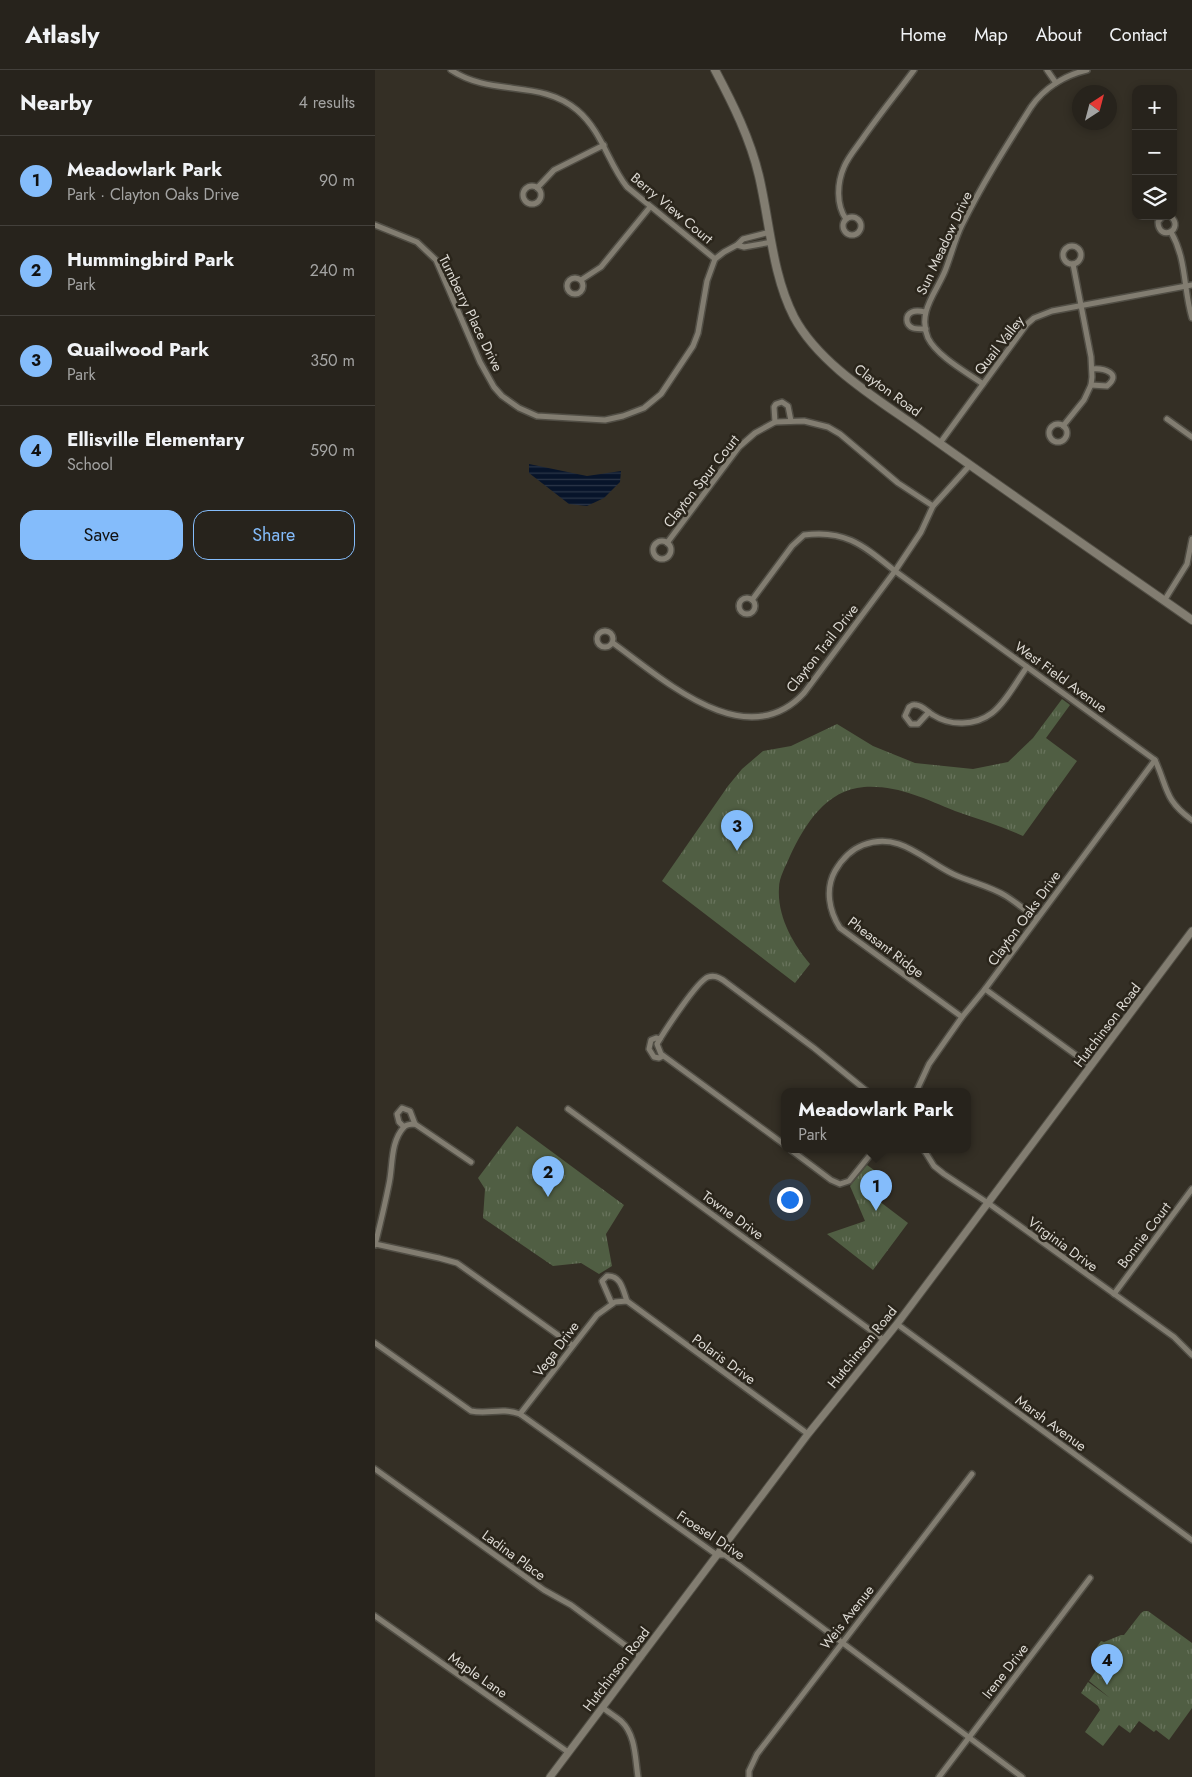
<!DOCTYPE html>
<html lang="en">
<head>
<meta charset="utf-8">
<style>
  :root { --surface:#27231c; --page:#332f29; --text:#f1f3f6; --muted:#a4a4a3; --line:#43403b; --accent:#84bcfb }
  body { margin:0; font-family:Jost,sans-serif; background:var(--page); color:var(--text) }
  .controls { position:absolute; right:15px; top:15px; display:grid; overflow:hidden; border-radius:10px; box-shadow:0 2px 8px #0003 }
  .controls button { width:45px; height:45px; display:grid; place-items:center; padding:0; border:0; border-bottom:1px solid var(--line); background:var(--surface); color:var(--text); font:25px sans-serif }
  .compass { position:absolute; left:697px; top:15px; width:45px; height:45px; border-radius:50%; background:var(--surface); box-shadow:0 2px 8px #0003; rotate:36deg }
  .you { position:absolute; left:414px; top:1129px; width:18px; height:18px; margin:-12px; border:4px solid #fff; border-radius:50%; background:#1a73e8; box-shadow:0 0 0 8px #1a73e833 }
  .badge { display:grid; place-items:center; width:32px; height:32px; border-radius:50%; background:var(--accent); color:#111; font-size:16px; font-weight:700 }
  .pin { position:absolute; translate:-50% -41px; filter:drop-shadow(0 1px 2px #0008) }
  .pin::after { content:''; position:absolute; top:26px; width:18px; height:15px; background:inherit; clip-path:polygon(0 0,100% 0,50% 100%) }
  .popup { position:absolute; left:406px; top:1018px; width:190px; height:65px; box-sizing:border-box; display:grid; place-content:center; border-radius:10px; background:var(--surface); filter:drop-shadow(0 1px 4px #0005); font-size:16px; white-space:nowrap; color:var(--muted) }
  .popup b { font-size:19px; color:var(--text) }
  .popup::after { content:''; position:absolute; left:50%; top:100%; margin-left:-10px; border:10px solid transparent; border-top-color:var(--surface) }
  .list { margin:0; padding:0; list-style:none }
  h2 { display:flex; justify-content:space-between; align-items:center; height:65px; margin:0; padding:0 20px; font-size:21px }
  h2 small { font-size:16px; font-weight:400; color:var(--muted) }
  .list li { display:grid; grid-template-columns:32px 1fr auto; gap:15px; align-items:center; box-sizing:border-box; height:90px; padding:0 20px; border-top:1px solid var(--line) }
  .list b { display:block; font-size:19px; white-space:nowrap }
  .list p { margin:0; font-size:16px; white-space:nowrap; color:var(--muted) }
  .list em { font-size:16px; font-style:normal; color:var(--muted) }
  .actions { display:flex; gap:10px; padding:15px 20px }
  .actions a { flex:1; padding:11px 0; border:1px solid var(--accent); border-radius:15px; text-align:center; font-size:18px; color:var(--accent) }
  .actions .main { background:var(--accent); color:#111 }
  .icon { flex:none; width:28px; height:28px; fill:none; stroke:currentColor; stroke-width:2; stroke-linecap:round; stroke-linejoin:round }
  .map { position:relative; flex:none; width:817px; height:1707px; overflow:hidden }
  header { display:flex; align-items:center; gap:30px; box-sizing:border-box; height:70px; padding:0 25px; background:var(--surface); border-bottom:1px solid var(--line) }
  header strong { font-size:24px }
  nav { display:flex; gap:28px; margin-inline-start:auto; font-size:18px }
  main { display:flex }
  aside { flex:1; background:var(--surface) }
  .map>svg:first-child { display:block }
  .grass { fill:url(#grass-tufts) }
  .water { fill:url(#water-rules) }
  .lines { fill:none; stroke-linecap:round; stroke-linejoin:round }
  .minor-casing { stroke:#514e45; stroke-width:8 }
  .tertiary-casing { stroke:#514e45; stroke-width:9 }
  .secondary-casing { stroke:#514e45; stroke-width:10 }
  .minor { stroke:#827d71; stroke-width:5 }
  .tertiary { stroke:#827d71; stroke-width:7 }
  .secondary { stroke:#827d71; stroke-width:8 }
  .labels { text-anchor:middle; stroke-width:5; stroke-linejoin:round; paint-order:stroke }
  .street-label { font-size:14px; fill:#dddad4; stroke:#2a251b }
</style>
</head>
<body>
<header>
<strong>Atlasly</strong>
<nav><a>Home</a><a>Map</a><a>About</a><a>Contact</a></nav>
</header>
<main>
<aside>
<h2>Nearby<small>4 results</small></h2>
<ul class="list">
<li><span class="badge">1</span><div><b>Meadowlark Park</b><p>Park · Clayton Oaks Drive</p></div><em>90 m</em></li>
<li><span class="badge">2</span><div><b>Hummingbird Park</b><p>Park</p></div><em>240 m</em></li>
<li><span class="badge">3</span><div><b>Quailwood Park</b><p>Park</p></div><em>350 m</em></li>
<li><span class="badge">4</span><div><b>Ellisville Elementary</b><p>School</p></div><em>590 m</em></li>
</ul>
<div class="actions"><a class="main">Save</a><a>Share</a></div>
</aside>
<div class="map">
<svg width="817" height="1707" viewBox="0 0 817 1707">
  <defs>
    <pattern id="grass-tufts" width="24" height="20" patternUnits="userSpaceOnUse" patternTransform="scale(1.25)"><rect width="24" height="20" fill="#505e43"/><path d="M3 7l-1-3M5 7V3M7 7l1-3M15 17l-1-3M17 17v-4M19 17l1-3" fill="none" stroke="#69745d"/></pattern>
    <pattern id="water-rules" width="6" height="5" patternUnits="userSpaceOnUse" patternTransform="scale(1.25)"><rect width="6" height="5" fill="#07142a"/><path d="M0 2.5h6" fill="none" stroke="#2b3648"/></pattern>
  </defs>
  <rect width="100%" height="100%" fill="#342f25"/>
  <g class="grass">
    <path d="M 687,629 L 695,635 L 671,668 L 702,691 L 648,766 C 626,756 603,749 580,741 C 550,729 523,715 489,717 C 451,720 430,754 415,786 C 411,796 404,807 404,818 C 402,846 418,874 435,894 L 420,913 L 287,811 L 353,716 L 367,699 L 388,681 L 416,676 L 462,654 L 498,676 L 540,693 L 598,699 L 633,692 L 658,668 Z"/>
    <path d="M 142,1056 L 249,1135 L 231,1164 L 237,1196 L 224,1204 L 206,1193 L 178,1196 L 108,1148 L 110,1119 L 103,1108 Z"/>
    <path d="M 492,1095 L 517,1113 L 504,1131 L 533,1153 L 498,1200 L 452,1164 L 490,1151 L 475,1116 Z"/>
    <path d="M 769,1541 L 773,1541 L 817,1573 L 817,1638 L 794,1670 L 781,1660 L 779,1662 L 764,1651 L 755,1663 L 744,1655 L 728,1676 L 710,1662 L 725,1640 L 723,1636 L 706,1623 L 713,1612 L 735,1628 L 714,1611 L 722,1599 L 717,1595 L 722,1587 L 717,1584 L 726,1571 L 729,1572 L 746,1565 L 749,1565 L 766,1543 Z"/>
  </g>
  <path class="water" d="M 154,394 L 212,406 L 246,401 L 245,412 L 229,428 L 212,436 L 194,434 L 154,403 Z"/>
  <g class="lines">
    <g class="minor-casing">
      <g id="minor">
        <path d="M 76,0 C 116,27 166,9 202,40 C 227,61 233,93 252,117 L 340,189"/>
        <path d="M 672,0 L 681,13"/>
        <circle cx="157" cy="125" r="9"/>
        <path d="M 162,118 L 179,100 L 229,75"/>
        <path d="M 788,146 L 783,152 C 784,173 811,159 795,146"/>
        <circle cx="477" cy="156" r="9"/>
        <path d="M 471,149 C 461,135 462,113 469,97 C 473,87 481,78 488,68 C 504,45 522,23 539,0"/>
        <path d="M 0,155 L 42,172 L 61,190 L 105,292 L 119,317 L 127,326 L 144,338 L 162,346 L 230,350 L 248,346 L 269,338 L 286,324 L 318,276 L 323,263 L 332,211 L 340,189 L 349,182 L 362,175 L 368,169 L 395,162"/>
        <path d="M 796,162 C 812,190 808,218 817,248"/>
        <path d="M 362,175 L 369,177 L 397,172"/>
        <circle cx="697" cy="185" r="9"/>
        <circle cx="200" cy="216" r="8"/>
        <path d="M 206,210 L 226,197 L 275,137"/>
        <path d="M 550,242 C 546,241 541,240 537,242 C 530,245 530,255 538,258 C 541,259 547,259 551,259"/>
        <path d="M 608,314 C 591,302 562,286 553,268 C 542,242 561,223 570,201 C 576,186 580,169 587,155 C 607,114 632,75 656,37 C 669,18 690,5 712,0"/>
        <path d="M 716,315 L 732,316 C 748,303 728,298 717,299"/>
        <path d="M 792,349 L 817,367"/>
        <path d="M 400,352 L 399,337 L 401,334 L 407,332 L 413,336 L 416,351"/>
        <circle cx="683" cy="363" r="9"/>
        <path d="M 688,356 L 709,330 L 716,315 L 717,307 L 716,287 L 698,194"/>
        <path d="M 565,373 L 652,254 L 659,248 L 677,241 L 817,215"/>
        <circle cx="287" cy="480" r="9"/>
        <path d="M 292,473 L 364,377 L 380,363 L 400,352 L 429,351 L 453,357 L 465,364 L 523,413 L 558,436"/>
        <circle cx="372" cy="536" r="8"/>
        <path d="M 377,530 L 417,476 L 429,465 C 471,459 490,477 520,501 L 780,690 C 793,718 789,730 817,750"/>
        <path d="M 789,531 L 812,494 L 817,469"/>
        <circle cx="230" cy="569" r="8"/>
        <path d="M 238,573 C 288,609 371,686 429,623 L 520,501 L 546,462 L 558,436 L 595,395"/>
        <path d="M 554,642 L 543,654 L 536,654 L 530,646 L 534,637 C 537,635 538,634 541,635 C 547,635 553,642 558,645 C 575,656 600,656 617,643 C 631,632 641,612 652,597"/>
        <path d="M 610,919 L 716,996"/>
        <path d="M 587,947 L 465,858 C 454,841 450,819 460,801 C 467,789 475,780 488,775 C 524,761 547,789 578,804 C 595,812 615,816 631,826 C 642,833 651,841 662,848"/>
        <path d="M 285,969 L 281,968 L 276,970 L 274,979 L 279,987 L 284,988 L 288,986"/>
        <path d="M 541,1022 L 554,994 L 587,947 L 610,919 L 780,690"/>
        <path d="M 193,1039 L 509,1270"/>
        <path d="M 29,1057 L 24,1052 L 22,1044 L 27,1038 L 35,1041 L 40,1054"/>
        <path d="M 410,1075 L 286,984 L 282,974 C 289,962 322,911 333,907 C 339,905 343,907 348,910 L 439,978 L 493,1022"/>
        <path d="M 416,1080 L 456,1110 L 465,1114 L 474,1111 L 499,1080"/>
        <path d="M 549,1080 L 559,1096 L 569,1104 L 613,1133 L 799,1267 L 817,1285"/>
        <path d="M 0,1174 L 64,1188 L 82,1193 L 197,1275"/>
        <path d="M 0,1175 C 5,1155 10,1134 14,1114 C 18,1096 15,1072 29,1057 C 32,1054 36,1054 40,1054 L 96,1092"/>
        <path d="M 739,1224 L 817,1119"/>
        <path d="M 237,1234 L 227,1211 L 232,1206 C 246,1205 248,1220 252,1231"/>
        <path d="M 522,1254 L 817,1470"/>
        <path d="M 0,1273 L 96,1341 C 114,1345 125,1337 145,1344 L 342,1485 L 350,1485 L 647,1707"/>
        <path d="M 145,1344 L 222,1245 L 240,1232 L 252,1231 L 433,1364"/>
        <path d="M 0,1399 L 169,1520 L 196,1535 L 266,1587"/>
        <path d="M 0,1546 L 193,1682"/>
        <path d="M 227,1637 C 233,1642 240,1646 246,1651 C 261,1665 260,1688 263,1707"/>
        <path d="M 374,1707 L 374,1701 L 382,1684 L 597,1404"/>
        <path d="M 564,1707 L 715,1508"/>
      </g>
    </g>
    <g class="tertiary-casing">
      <path id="tertiary" d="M 175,1707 L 433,1364 L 522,1254 L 817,861"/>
    </g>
    <g class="secondary-casing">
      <path id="secondary" d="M 340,0 C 358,34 375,68 384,106 C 395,153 397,204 419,247 C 445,296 506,331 550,363 C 638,426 728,488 817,550"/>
    </g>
    <use href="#minor" class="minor"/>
    <use href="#tertiary" class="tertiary"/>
    <use href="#secondary" class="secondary"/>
  </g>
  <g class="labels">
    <g class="street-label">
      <text transform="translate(297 138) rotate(40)" y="5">Berry View Court</text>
      <text transform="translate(569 173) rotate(-65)" y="5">Sun Meadow Drive</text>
      <text transform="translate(96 243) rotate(64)" y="5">Turnberry Place Drive</text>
      <text transform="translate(624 275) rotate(-52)" y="5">Quail Valley</text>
      <text transform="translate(513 320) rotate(36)" y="5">Clayton Road</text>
      <text transform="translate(326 411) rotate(-52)" y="5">Clayton Spur Court</text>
      <text transform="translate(447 578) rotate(-52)" y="5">Clayton Trail Drive</text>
      <text transform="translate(686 607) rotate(36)" y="5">West Field Avenue</text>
      <text transform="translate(649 848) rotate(-54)" y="5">Clayton Oaks Drive</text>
      <text transform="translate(511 877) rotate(37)" y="5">Pheasant Ridge</text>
      <text transform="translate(732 955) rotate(-53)" y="5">Hutchinson Road</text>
      <text transform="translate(358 1145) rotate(36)" y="5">Towne Drive</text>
      <text transform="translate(769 1165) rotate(-53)" y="5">Bonnie Court</text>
      <text transform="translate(688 1174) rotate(36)" y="5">Virginia Drive</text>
      <text transform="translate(487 1277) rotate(-51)" y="5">Hutchinson Road</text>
      <text transform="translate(181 1279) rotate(-53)" y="5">Vega Drive</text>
      <text transform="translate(349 1289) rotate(36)" y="5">Polaris Drive</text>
      <text transform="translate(676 1353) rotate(36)" y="5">Marsh Avenue</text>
      <text transform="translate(336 1465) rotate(33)" y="5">Froesel Drive</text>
      <text transform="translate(139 1485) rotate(36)" y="5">Ladina Place</text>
      <text transform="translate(472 1547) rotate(-52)" y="5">Weis Avenue</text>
      <text transform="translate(241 1599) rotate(-53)" y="5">Hutchinson Road</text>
      <text transform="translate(630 1601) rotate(-52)" y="5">Irene Drive</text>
      <text transform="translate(103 1605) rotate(35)" y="5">Maple Lane</text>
    </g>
  </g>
</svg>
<div class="controls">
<button>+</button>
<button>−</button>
<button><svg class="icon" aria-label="layers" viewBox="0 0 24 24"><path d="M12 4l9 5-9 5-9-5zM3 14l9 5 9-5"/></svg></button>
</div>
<svg class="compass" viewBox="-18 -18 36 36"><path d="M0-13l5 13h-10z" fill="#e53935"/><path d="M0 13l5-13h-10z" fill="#a4a4a3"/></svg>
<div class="you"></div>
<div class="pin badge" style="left:501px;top:1141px">1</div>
<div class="popup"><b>Meadowlark Park</b>Park</div>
<div class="pin badge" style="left:173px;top:1127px">2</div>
<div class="pin badge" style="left:362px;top:781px">3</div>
<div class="pin badge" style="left:732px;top:1615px">4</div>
</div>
</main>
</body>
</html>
